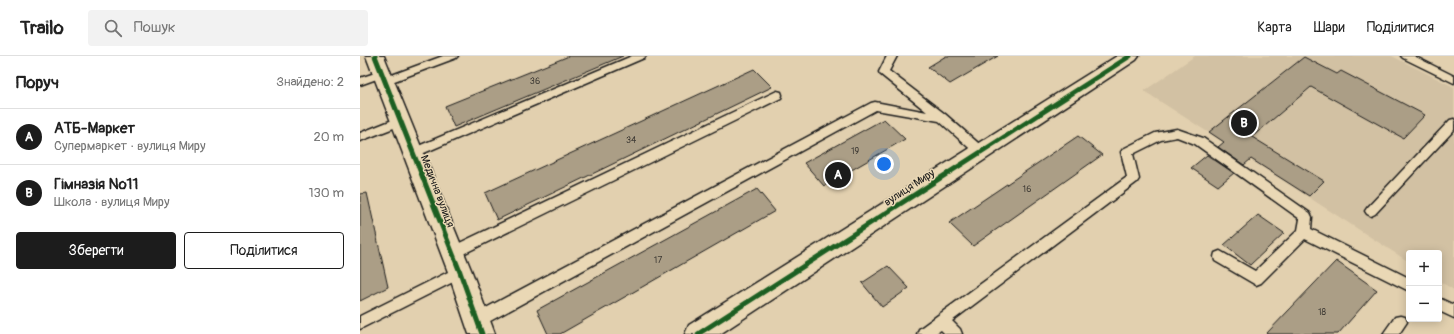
<!DOCTYPE html>
<html lang="uk">
<head>
<meta charset="utf-8">
<style>
  :root { --surface:#fff; --page:#f2f2f2; --text:#222; --muted:#767676; --line:#e0e0e0; --accent:#1c1c1c }
  body { margin:0; font-family:Pangolin,sans-serif; background:var(--page); color:var(--text) }
  .controls { position:absolute; right:12px; bottom:12px; display:grid; overflow:hidden; border-radius:4px; box-shadow:0 2px 10px #0003 }
  .controls button { width:36px; height:36px; display:grid; place-items:center; padding:0; border:0; border-bottom:1px solid var(--line); background:var(--surface); color:var(--text); font:20px sans-serif }
  .you { position:absolute; left:524px; top:108px; width:14px; height:14px; margin:-10px; border:3px solid #fff; border-radius:50%; background:#1a73e8; box-shadow:0 0 0 6px #1a73e833 }
  .badge { display:grid; place-items:center; width:26px; height:26px; border-radius:50%; background:var(--accent); color:#fff; font-size:13px; font-weight:700 }
  .pin { position:absolute; translate:-50% -50%; border:2px solid #fff; box-shadow:0 1px 4px #0006 }
  .list { margin:0; padding:0; list-style:none }
  h2 { display:flex; justify-content:space-between; align-items:center; height:52px; margin:0; padding:0 16px; font-size:17px }
  h2 small { font-size:13px; font-weight:400; color:var(--muted) }
  .list li { display:grid; grid-template-columns:26px 1fr auto; gap:12px; align-items:center; box-sizing:border-box; height:56px; padding:0 16px; border-top:1px solid var(--line) }
  .list b { display:block; font-size:15px; white-space:nowrap }
  .list p { margin:0; font-size:13px; white-space:nowrap; color:var(--muted) }
  .list em { font-size:13px; font-style:normal; color:var(--muted) }
  .actions { display:flex; gap:8px; padding:12px 16px }
  .actions a { flex:1; padding:9px 0; border:1px solid var(--accent); border-radius:4px; text-align:center; font-size:14px; color:var(--accent) }
  .actions .main { background:var(--accent); color:#fff }
  .icon { flex:none; width:22px; height:22px; fill:none; stroke:currentColor; stroke-width:2; stroke-linecap:round; stroke-linejoin:round }
  .map { position:relative; flex:none; width:1094px; height:278px; overflow:hidden }
  header { display:flex; align-items:center; gap:24px; box-sizing:border-box; height:56px; padding:0 20px; background:var(--surface); border-bottom:1px solid var(--line) }
  header strong { font-size:19px }
  nav { display:flex; gap:22px; margin-inline-start:auto; font-size:14px }
  .search { width:280px; height:36px; background:var(--page); display:flex; align-items:center; gap:10px; box-sizing:border-box; padding:0 14px; border-radius:4px; color:var(--muted); font-size:15px }
  main { display:flex }
  aside { flex:1; background:var(--surface) }
  .map>svg:first-child { display:block }
  .built { fill:#d2c1a3 }
  .building { fill:#ab9e86; stroke:#1c1c1c }
  .lines { fill:none; stroke-linecap:round; stroke-linejoin:round }
  .lane-casing { stroke:#1c1c1c; stroke-width:3 }
  .street-casing { stroke:#1c1c1c; stroke-width:3 }
  .lane { fill:#ead8b5; fill-rule:evenodd }
  .street { fill:#ead8b5; fill-rule:evenodd }
  .cycleway-casing { stroke:#ead8b5; stroke-width:8 }
  .cycleway { stroke:#1b5e20; stroke-width:5 }
  .labels { text-anchor:middle; stroke-width:3; stroke-linejoin:round; paint-order:stroke }
  .number-label { font-size:9px; fill:#403c36 }
  .street-label { font-size:11px; fill:#1c1c1c; stroke:#ead8b5 }
</style>
</head>
<body>
<header>
<strong>Trailo</strong>
<div class="search"><svg class="icon" aria-label="search" viewBox="0 0 24 24"><circle cx="10" cy="10" r="6"/><path d="M15 15l6 6"/></svg>Пошук</div>
<nav><a>Карта</a><a>Шари</a><a>Поділитися</a></nav>
</header>
<main>
<aside>
<h2>Поруч<small>Знайдено: 2</small></h2>
<ul class="list">
<li><span class="badge">A</span><div><b>АТБ-Маркет</b><p>Супермаркет · вулиця Миру</p></div><em>20 m</em></li>
<li><span class="badge">B</span><div><b>Гімназія №11</b><p>Школа · вулиця Миру</p></div><em>130 m</em></li>
</ul>
<div class="actions"><a class="main">Зберегти</a><a>Поділитися</a></div>
</aside>
<div class="map">
<svg width="1094" height="278" viewBox="0 0 1094 278">
  <rect width="100%" height="100%" fill="#e2d0af"/>
  <filter id="ink" filterUnits="userSpaceOnUse"><feTurbulence type="fractalNoise" baseFrequency=".025" numOctaves="2"/><feDisplacementMap in="SourceGraphic" scale="8" xChannelSelector="R" yChannelSelector="G"/><feConvolveMatrix kernelMatrix="1 2 1 2 8 2 1 2 1" color-interpolation-filters="sRGB"/></filter>
  <g filter="url(#ink)">
    <path class="built" d="M 835,0 L 1032,0 L 1094,31 L 1094,234 L 1079,225 L 1079,197 L 1049,197 L 1049,206 L 784,35 Z"/>
    <g class="building">
      <path d="M 209,0 L 263,0 L 94,71 L 85,50 Z"/>
      <path d="M 586,0 L 638,0 L 590,28 L 568,11 Z"/>
      <path d="M 944,1 L 977,18 L 981,15 L 1065,59 L 1043,82 L 951,31 L 892,81 L 964,125 L 949,140 L 891,103 L 884,109 L 858,91 L 864,86 L 849,76 Z"/>
      <path d="M 394,13 L 412,31 L 137,164 L 125,137 Z"/>
      <path d="M 524,63 L 545,83 L 464,130 L 444,107 Z"/>
      <path d="M 718,80 L 742,99 L 613,190 L 589,167 Z"/>
      <path d="M 847,99 L 874,117 L 858,130 L 831,112 Z"/>
      <path d="M 397,133 L 415,155 L 200,278 L 188,278 L 177,254 Z"/>
      <path d="M 7,137 L 28,231 L 0,245 L 0,138 Z"/>
      <path d="M 898,159 L 924,177 L 890,209 L 864,189 Z"/>
      <path d="M 976,205 L 1017,234 L 978,278 L 906,278 Z"/>
      <path d="M 528,210 L 549,232 L 522,251 L 502,227 Z"/>
    </g>
    <g class="lines">
      <g class="lane-casing">
        <g id="lane">
          <path d="M 83,0 L 98,0 L 96,2 L 29,27 L 21,27 L 20,25 L 21,23 Z"/>
          <path d="M 272,0 L 286,0 L 284,2 L 57,100 L 53,101 L 49,100 L 47,97 L 49,94 Z"/>
          <path d="M 527,0 L 537,0 L 529,15 L 585,58 L 625,93 L 627,96 L 625,99 L 621,100 L 617,99 L 579,65 L 516,54 L 121,270 L 116,271 L 111,270 L 109,265 L 111,260 L 511,47 L 515,46 L 567,56 L 520,18 L 519,16 Z"/>
          <path d="M 1041,0 L 1054,0 L 1094,20 L 1094,27 L 1043,2 Z"/>
          <path d="M 21,15 L 26,18 L 25,20 L 0,29 L 0,22 Z"/>
          <path d="M 417,35 L 421,36 L 422,39 L 421,42 L 97,201 L 92,202 L 87,201 L 86,197 L 87,193 Z"/>
          <path d="M 40,61 L 44,62 L 45,65 L 44,68 L 0,85 L 0,77 Z"/>
          <path d="M 1094,63 L 1094,74 L 1015,158 L 1011,160 L 1007,158 L 1005,155 L 1007,152 L 1090,64 Z"/>
          <path d="M 817,73 L 843,82 L 950,157 L 952,161 L 951,173 L 1049,222 L 1049,235 L 945,183 L 901,227 L 896,229 L 855,205 L 854,201 L 855,197 L 860,195 L 895,215 L 938,174 L 940,163 L 835,88 L 817,81 L 801,84 L 773,98 L 779,123 L 777,126 L 592,265 L 600,273 L 602,278 L 585,278 L 581,274 L 575,278 L 557,278 L 559,273 L 767,121 L 761,96 L 763,93 L 795,77 Z"/>
          <path d="M 100,210 L 105,212 L 107,216 L 105,220 L 0,273 L 0,260 Z"/>
          <path d="M 1079,242 L 1094,249 L 1094,262 L 1079,255 Z"/>
          <path d="M 1040,260 L 1045,261 L 1047,266 L 1039,278 L 1023,278 L 1035,261 Z"/>
        </g>
      </g>
      <g class="street-casing">
        <g id="street">
          <path d="M 6,0 L 24,0 L 112,216 L 135,278 L 109,278 L 88,216 Z"/>
          <path d="M 757,0 L 779,0 L 776,4 L 360,278 L 325,278 L 329,269 Z"/>
        </g>
      </g>
      <use href="#lane" class="lane"/>
      <use href="#street" class="street"/>
      <g class="cycleway-casing">
        <g id="cycleway">
          <path d="M 15,0 L 100,216 L 122,278"/>
          <path d="M 338,278 L 770,0"/>
        </g>
      </g>
      <use href="#cycleway" class="cycleway"/>
    </g>
  </g>
  <g class="labels">
    <g class="number-label">
      <text x="175" y="28">36</text>
      <text x="271" y="87">34</text>
      <text x="495" y="98">19</text>
      <text x="667" y="136">16</text>
      <text x="298" y="207">17</text>
      <text x="962" y="259">18</text>
    </g>
    <g class="street-label">
      <text transform="translate(549 131) rotate(-33)" y="4">вулиця Миру</text>
      <text transform="translate(78 135) rotate(69)" y="4">Медична вулиця</text>
    </g>
  </g>
</svg>
<div class="controls">
<button>+</button>
<button>−</button>
</div>
<div class="you"></div>
<div class="pin badge" style="left:478px;top:119px">A</div>
<div class="pin badge" style="left:884px;top:67px">B</div>
</div>
</main>
</body>
</html>
